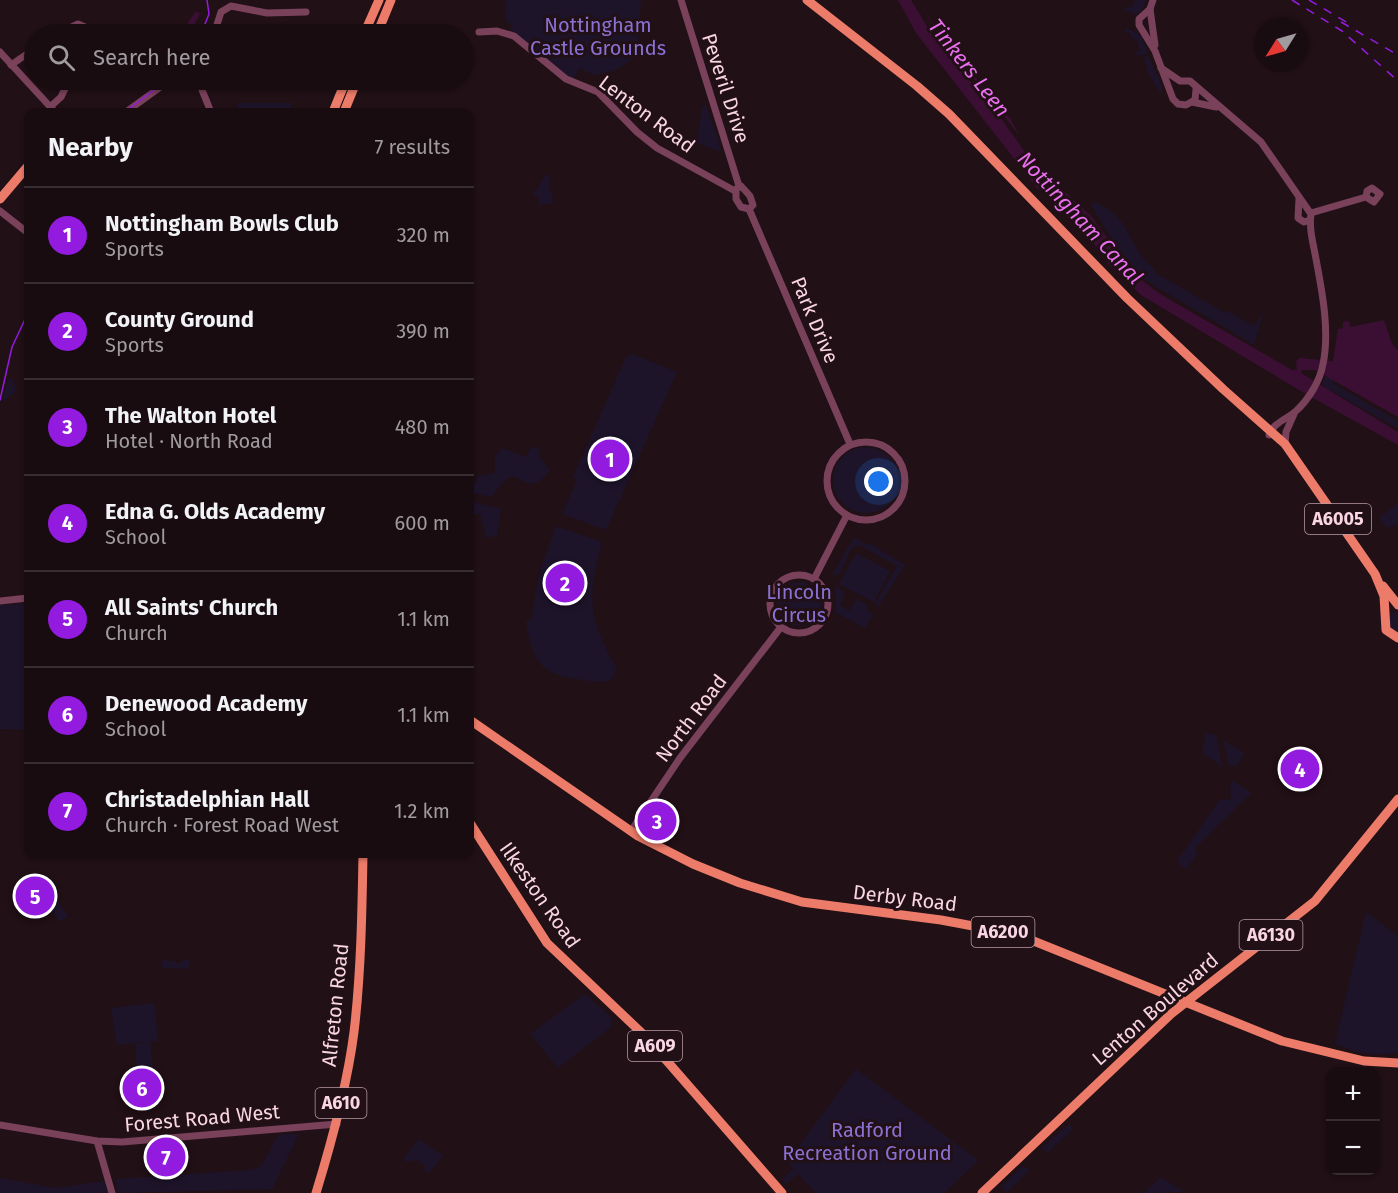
<!DOCTYPE html>
<html lang="en">
<head>
<meta charset="utf-8">
<style>
  :root { --surface:#190c10; --page:#261a1e; --text:#f1f3f6; --muted:#9f9b9f; --line:#372c30; --accent:#931be0 }
  body { margin:0; font-family:"Fira Sans",sans-serif; background:var(--page); color:var(--text) }
  .controls { position:absolute; right:18px; bottom:18px; display:grid; overflow:hidden; border-radius:12px; box-shadow:0 2px 4px #0004 }
  .controls button { width:54px; height:54px; display:grid; place-items:center; padding:0; border:0; border-bottom:2px solid var(--line); background:var(--surface); color:var(--text); font:30px sans-serif }
  .compass { position:absolute; left:1254px; top:18px; width:54px; height:54px; border-radius:50%; background:var(--surface); box-shadow:0 2px 4px #0004; rotate:233deg }
  .you { position:absolute; left:879px; top:482px; width:21px; height:21px; margin:-15px; border:4px solid #fff; border-radius:50%; background:#1a73e8; box-shadow:0 0 0 9px #1a73e833 }
  .badge { display:grid; place-items:center; width:39px; height:39px; border-radius:50%; background:var(--accent); color:#fff; font-size:20px; font-weight:700 }
  .pin { position:absolute; translate:-50% -50%; border:3px solid #fff; box-shadow:0 2px 6px #0006 }
  .list { margin:0; padding:0; list-style:none }
  h2 { display:flex; justify-content:space-between; align-items:center; height:78px; margin:0; padding:0 24px; font-size:26px }
  h2 small { font-size:20px; font-weight:400; color:var(--muted) }
  .list li { display:grid; grid-template-columns:39px 1fr auto; gap:18px; align-items:center; box-sizing:border-box; height:96px; padding:0 24px; border-top:2px solid var(--line) }
  .list b { display:block; font-size:22px; white-space:nowrap }
  .list p { margin:0; font-size:20px; white-space:nowrap; color:var(--muted) }
  .list em { font-size:20px; font-style:normal; color:var(--muted) }
  .icon { flex:none; width:33px; height:33px; fill:none; stroke:currentColor; stroke-width:2; stroke-linecap:round; stroke-linejoin:round }
  .map { position:relative; flex:none; width:1398px; height:1193px; overflow:hidden }
  .search { position:absolute; background:var(--surface); box-shadow:0 2px 4px #0004; left:24px; top:24px; width:450px; height:66px; display:flex; align-items:center; gap:15px; box-sizing:border-box; padding:0 21px; border-radius:33px; color:var(--muted); font-size:22px }
  .panel { position:absolute; background:var(--surface); box-shadow:0 2px 4px #0004; left:24px; top:108px; width:450px; height:750px; border-radius:12px }
  .map>svg:first-child { display:block }
  .green { fill:#1e142a }
  .water { fill:#3b0f34 }
  .lines { fill:none; stroke-linecap:round; stroke-linejoin:round }
  .tertiary { stroke:#7a415b; stroke-width:7 }
  .primary { stroke:#ed7b69; stroke-width:9 }
  .tram { stroke:#931be0; stroke-width:1.5 }
  .rail { stroke:#931be0; stroke-width:1.5; stroke-dasharray:9 8; stroke-linecap:butt }
  .labels { text-anchor:middle; stroke-width:6; stroke-linejoin:round; paint-order:stroke }
  .shield { fill:#211015; stroke:#b99aa5; stroke-width:1.5 }
  .shield-label { font-size:18px; font-weight:bold; fill:#fad5e3 }
  .park-label { font-size:20px; fill:#8b71d3; stroke:#211015 }
  .street-label { font-size:20px; fill:#fad5e3; stroke:#211015 }
  .water-label { font-size:21px; font-style:italic; fill:#ea6fee; stroke:#211015 }
</style>
</head>
<body>
<div class="map">
<svg width="1398" height="1193" viewBox="0 0 1398 1193">
  <rect width="100%" height="100%" fill="#211015"/>
  <g class="green">
    <path d="M 502,0 L 641,0 L 638,43 L 634,56 L 628,62 L 616,70 L 595,75 L 579,68 L 574,80 L 570,78 L 510,29 L 512,26 L 505,20 L 506,2 Z"/>
    <path d="M 1135,0 L 1146,0 L 1141,12 L 1136,14 L 1124,10 L 1126,6 L 1130,8 Z"/>
    <path d="M 1127,28 L 1141,36 L 1148,54 L 1136,55 L 1135,52 L 1140,51 L 1137,39 L 1133,39 L 1129,32 L 1124,33 Z"/>
    <path d="M 1148,56 L 1162,85 L 1162,96 L 1149,75 L 1144,57 Z"/>
    <rect x="238" y="103" width="53" height="9"/>
    <path d="M 706,105 L 720,146 L 721,152 L 697,143 L 702,106 Z"/>
    <path d="M 545,174 L 551,177 L 549,185 L 554,203 L 539,205 L 538,195 L 534,195 L 534,192 L 538,189 Z"/>
    <path d="M 1094,202 C 1134,217 1126,249 1155,269 L 1154,272 L 1225,313 L 1227,311 L 1254,326 L 1264,311 L 1254,345 L 1145,280 L 1120,253 L 1091,205 Z"/>
    <path d="M 632,354 L 677,372 L 606,530 L 562,514 L 577,480 L 573,477 L 578,466 L 626,357 Z"/>
    <path d="M 1326,375 L 1333,379 L 1332,383 L 1398,421 L 1398,429 L 1325,387 L 1322,384 Z"/>
    <path d="M 12,378 L 17,391 L 2,402 L 8,380 Z"/>
    <path d="M 531,446 L 539,449 L 539,456 L 550,470 C 534,489 533,485 512,476 L 505,480 L 491,497 L 470,492 L 470,482 L 476,483 L 478,476 L 495,473 L 495,456 L 502,448 L 526,457 Z"/>
    <circle cx="866" cy="480" r="33"/>
    <path d="M 470,501 L 501,509 L 497,536 L 486,538 L 480,514 L 470,515 Z"/>
    <path d="M 1398,503 L 1398,524 L 1387,528 L 1379,518 Z"/>
    <path d="M 556,526 L 602,542 C 587,601 588,616 617,669 L 610,681 C 598,683 588,681 577,679 C 539,675 531,656 526,622 L 532,618 L 538,577 Z"/>
    <path d="M 854,537 L 867,545 L 869,543 L 905,565 L 878,607 L 875,604 L 897,566 L 859,545 L 851,549 L 839,575 L 832,575 Z"/>
    <path d="M 856,553 L 890,571 L 874,602 L 839,584 Z"/>
    <circle cx="799" cy="604" r="22"/>
    <path d="M 835,585 L 845,593 L 840,605 L 850,611 L 856,599 L 868,605 L 866,609 L 873,615 L 865,628 L 836,613 Z"/>
    <path d="M 28,603 L 28,730 L 0,729 L 0,605 Z"/>
    <path d="M 1398,610 L 1398,635 L 1390,630 L 1388,615 Z"/>
    <path d="M 1206,733 L 1216,735 L 1223,767 L 1202,753 Z"/>
    <path d="M 1223,740 L 1244,753 L 1237,766 L 1229,765 Z"/>
    <path d="M 1233,780 L 1251,793 L 1195,848 L 1197,854 L 1186,869 L 1179,864 L 1178,860 L 1219,800 L 1231,799 L 1230,787 Z"/>
    <path d="M 55,897 L 68,916 L 60,922 L 51,909 L 52,900 Z"/>
    <path d="M 1366,912 L 1398,936 L 1398,1053 C 1375,1055 1356,1055 1335,1043 Z"/>
    <path d="M 186,959 L 189,960 L 189,966 L 185,969 L 162,968 L 162,960 L 174,961 L 177,964 Z"/>
    <path d="M 585,994 L 611,1017 L 611,1027 L 558,1068 L 530,1034 Z"/>
    <path d="M 154,1003 L 158,1041 L 117,1045 L 111,1008 Z"/>
    <path d="M 150,1042 L 153,1068 L 137,1069 L 135,1044 Z"/>
    <path d="M 856,1069 L 967,1152 L 979,1160 L 944,1193 L 816,1193 L 798,1174 L 786,1184 L 782,1179 L 793,1169 L 787,1162 Z"/>
    <path d="M 1069,1124 L 1073,1129 L 1047,1153 L 1042,1148 Z"/>
    <path d="M 279,1134 L 299,1134 L 272,1189 L 118,1193 L 115,1179 L 252,1170 L 262,1165 Z"/>
    <path d="M 419,1139 L 443,1156 L 429,1173 L 424,1170 L 425,1166 L 417,1160 L 407,1162 L 403,1159 Z"/>
    <path d="M 1023,1166 L 1030,1170 L 1006,1193 L 1002,1186 Z"/>
    <path d="M 1161,1177 L 1184,1192 L 1144,1193 Z"/>
    <path d="M 0,1178 L 55,1188 L 105,1181 L 108,1193 L 0,1193 Z"/>
  </g>
  <g class="water">
    <path d="M 898,0 L 911,0 L 938,44 L 992,106 L 1030,159 L 1091,216 L 1135,275 L 1160,294 L 1292,370 L 1297,370 L 1296,361 L 1300,358 L 1333,361 L 1338,329 L 1343,328 L 1343,322 L 1349,321 L 1350,327 L 1384,320 L 1392,344 L 1398,350 L 1398,417 L 1315,370 L 1302,370 L 1301,373 L 1398,432 L 1398,445 L 1304,393 L 1141,295 L 1109,265 L 1076,218 L 1037,188 L 916,33 Z"/>
    <path d="M 918,0 L 940,35 L 1011,120 L 1020,136 L 939,36 Z"/>
    <path d="M 196,11 L 200,14 L 189,34 L 180,34 Z"/>
  </g>
  <g class="lines">
    <g class="tertiary">
      <path d="M 681,0 L 739,186"/>
      <path d="M 1153,0 L 1150,9 L 1139,19 L 1139,25 L 1155,51 L 1173,99 L 1178,104 L 1186,105 L 1195,100 L 1196,89"/>
      <path d="M 1150,9 L 1155,45"/>
      <path d="M 479,32 L 497,31 L 514,36 L 566,79 L 598,92 L 637,132 L 657,148 L 735,191"/>
      <path d="M 57,34 L 78,24 L 85,27 L 88,34"/>
      <path d="M 214,34 L 221,12 L 231,6 L 267,13 L 306,12"/>
      <path d="M 0,52 L 55,112"/>
      <path d="M 11,65 L 34,49"/>
      <path d="M 1161,68 L 1180,81 L 1190,81 L 1261,142 L 1311,214 C 1309,230 1313,242 1316,259 C 1322,291 1330,331 1323,364 C 1320,381 1309,399 1296,411 C 1287,419 1273,423 1269,435"/>
      <path d="M 198,80 L 211,112"/>
      <path d="M 1192,102 L 1216,107"/>
      <path d="M 50,107 L 61,97 L 69,80"/>
      <path d="M 126,112 L 170,80"/>
      <path d="M 741,186 L 750,196 L 753,205 L 749,209 L 741,207 L 736,199 L 736,189 Z"/>
      <path d="M 1299,199 L 1298,218 L 1304,222 L 1310,220"/>
      <path d="M 749,209 L 850,444"/>
      <path d="M 0,211 L 28,233"/>
      <path d="M 1311,213 L 1366,197 L 1367,191 L 1372,188 L 1380,194 L 1374,202 L 1366,197"/>
      <circle cx="866" cy="481" r="39"/>
      <path d="M 1285,444 L 1286,432 L 1294,414"/>
      <circle cx="799" cy="604" r="29"/>
      <path d="M 814,579 L 847,515"/>
      <path d="M 0,601 L 28,598"/>
      <path d="M 631,831 L 680,758 L 781,627"/>
      <path d="M 0,1125 L 97,1141 L 122,1142 L 337,1124"/>
      <path d="M 97,1141 L 112,1193"/>
    </g>
    <g class="primary">
      <path d="M 807,0 L 917,86 L 949,114 L 1127,298 L 1223,389 L 1285,444 L 1375,574 L 1384,596 L 1386,630 L 1398,638"/>
      <path d="M 364,34 L 379,0"/>
      <path d="M 377,34 L 391,0"/>
      <path d="M 333,112 L 346,80"/>
      <path d="M 344,112 L 357,80"/>
      <path d="M 0,199 L 28,166"/>
      <path d="M 1383,586 L 1398,605"/>
      <path d="M 470,720 L 638,836 L 693,864 L 740,883 L 802,902 L 941,920 L 1016,934 L 1282,1041 L 1364,1061 L 1398,1063"/>
      <path d="M 470,823 L 547,943 L 646,1037 L 782,1193"/>
      <path d="M 316,1193 C 332,1141 347,1087 354,1032 C 361,973 362,913 363,854"/>
      <path d="M 982,1193 L 1171,1014 L 1315,901 L 1398,799"/>
    </g>
    <g class="tram">
      <path d="M 201,34 L 209,14 L 207,0"/>
      <path d="M 124,112 L 168,80"/>
      <path d="M 0,400 L 12,347 L 28,313"/>
    </g>
    <g class="rail">
      <path d="M 1292,0 L 1342,31 L 1398,81"/>
      <path d="M 1309,0 L 1348,23"/>
      <path d="M 1341,22 L 1398,55"/>
    </g>
  </g>
  <g class="labels">
    <g class="shield">
      <rect x="1305" y="504" width="66" height="30" rx="4.5"/>
      <rect x="971.5" y="917" width="63" height="30" rx="4.5"/>
      <rect x="1239.5" y="920" width="63" height="30" rx="4.5"/>
      <rect x="628" y="1031" width="54" height="30" rx="4.5"/>
      <rect x="315.5" y="1088" width="51" height="30" rx="4.5"/>
    </g>
    <g class="shield-label">
      <text x="1338" y="525">A6005</text>
      <text x="1003" y="938">A6200</text>
      <text x="1271" y="941">A6130</text>
      <text x="655" y="1052">A609</text>
      <text x="341" y="1109">A610</text>
    </g>
    <g class="park-label">
      <text x="598" y="32">Nottingham<tspan x="598" dy="23">Castle Grounds</tspan></text>
      <text x="799" y="599">Lincoln<tspan x="799" dy="23">Circus</tspan></text>
      <text x="867" y="1137">Radford<tspan x="867" dy="23">Recreation Ground</tspan></text>
    </g>
    <g class="street-label">
      <text transform="translate(726 88) rotate(72)" y="7">Peveril Drive</text>
      <text transform="translate(647 114) rotate(37)" y="7">Lenton Road</text>
      <text transform="translate(815 320) rotate(67)" y="7">Park Drive</text>
      <text transform="translate(691 718) rotate(-53)" y="7">North Road</text>
      <text transform="translate(540 895) rotate(55)" y="7">Ilkeston Road</text>
      <text transform="translate(905 898) rotate(7)" y="7">Derby Road</text>
      <text transform="translate(335 1005) rotate(-84)" y="7">Alfreton Road</text>
      <text transform="translate(1155 1009) rotate(-41)" y="7">Lenton Boulevard</text>
      <text transform="translate(202 1118) rotate(-5)" y="7">Forest Road West</text>
    </g>
    <g class="water-label">
      <text transform="translate(969 68) rotate(52)" y="7">Tinkers Leen</text>
      <text transform="translate(1080 218) rotate(47)" y="7">Nottingham Canal</text>
    </g>
  </g>
</svg>
<div class="controls">
<button>+</button>
<button>−</button>
</div>
<svg class="compass" viewBox="-18 -18 36 36"><path d="M0-13l5 13h-10z" fill="#e53935"/><path d="M0 13l5-13h-10z" fill="#9f9b9f"/></svg>
<div class="you"></div>
<div class="pin badge" style="left:610px;top:459px">1</div>
<div class="pin badge" style="left:565px;top:583px">2</div>
<div class="pin badge" style="left:657px;top:821px">3</div>
<div class="pin badge" style="left:1300px;top:769px">4</div>
<div class="pin badge" style="left:35px;top:896px">5</div>
<div class="pin badge" style="left:142px;top:1088px">6</div>
<div class="pin badge" style="left:166px;top:1157px">7</div>
<div class="search"><svg class="icon" aria-label="search" viewBox="0 0 24 24"><circle cx="10" cy="10" r="6"/><path d="M15 15l6 6"/></svg>Search here</div>
<section class="panel">
<h2>Nearby<small>7 results</small></h2>
<ul class="list">
<li><span class="badge">1</span><div><b>Nottingham Bowls Club</b><p>Sports</p></div><em>320 m</em></li>
<li><span class="badge">2</span><div><b>County Ground</b><p>Sports</p></div><em>390 m</em></li>
<li><span class="badge">3</span><div><b>The Walton Hotel</b><p>Hotel · North Road</p></div><em>480 m</em></li>
<li><span class="badge">4</span><div><b>Edna G. Olds Academy</b><p>School</p></div><em>600 m</em></li>
<li><span class="badge">5</span><div><b>All Saints' Church</b><p>Church</p></div><em>1.1 km</em></li>
<li><span class="badge">6</span><div><b>Denewood Academy</b><p>School</p></div><em>1.1 km</em></li>
<li><span class="badge">7</span><div><b>Christadelphian Hall</b><p>Church · Forest Road West</p></div><em>1.2 km</em></li>
</ul>
</section>
</div>
</body>
</html>
